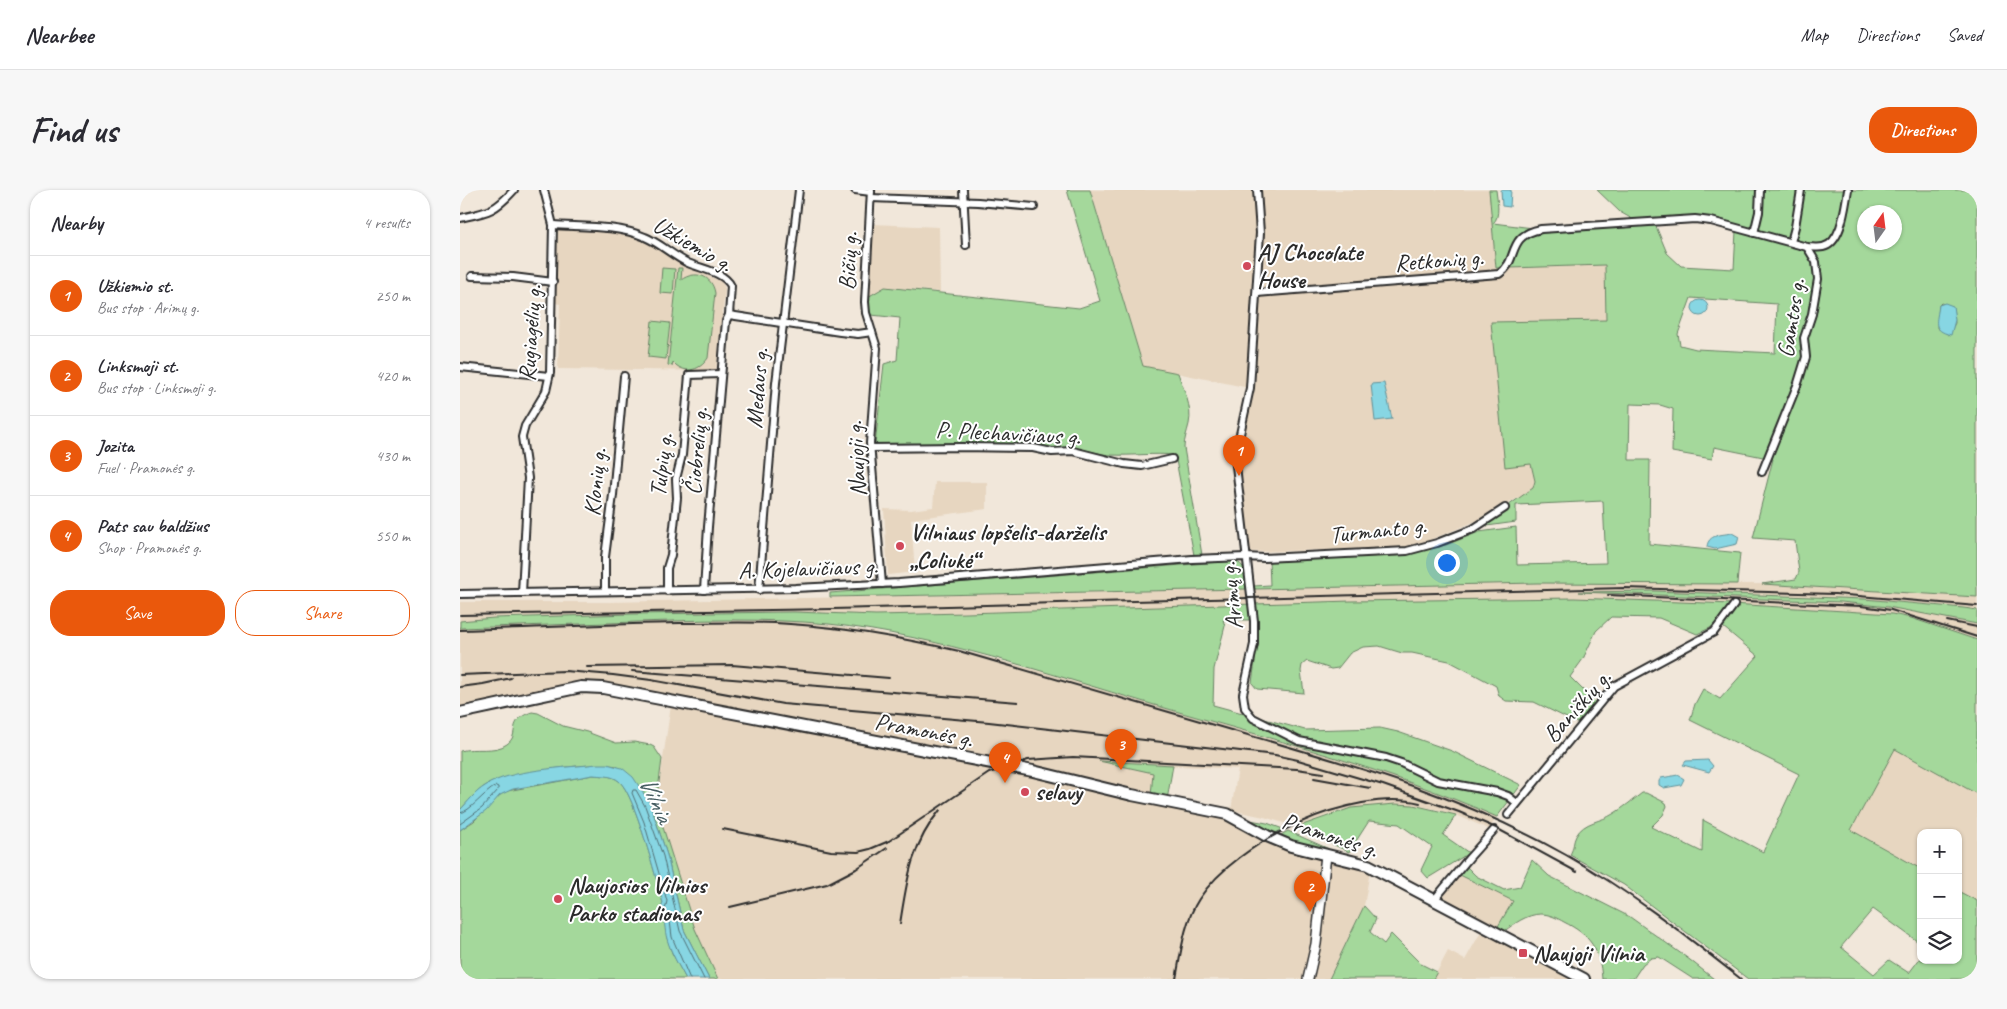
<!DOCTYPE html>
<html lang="en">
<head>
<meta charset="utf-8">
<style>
  :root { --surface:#fff; --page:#f7f7f7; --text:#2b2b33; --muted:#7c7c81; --line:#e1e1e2; --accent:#ea580c }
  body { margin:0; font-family:Caveat,sans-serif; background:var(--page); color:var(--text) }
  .controls { position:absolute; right:15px; bottom:15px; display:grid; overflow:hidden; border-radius:10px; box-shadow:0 1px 4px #0004 }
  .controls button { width:45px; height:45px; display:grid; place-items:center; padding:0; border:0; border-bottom:1px solid var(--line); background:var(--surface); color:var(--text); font:25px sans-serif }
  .compass { position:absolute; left:1397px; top:15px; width:45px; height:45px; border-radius:50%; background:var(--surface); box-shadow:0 1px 4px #0004; rotate:14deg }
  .you { position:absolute; left:986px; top:372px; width:18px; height:18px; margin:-12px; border:4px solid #fff; border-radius:50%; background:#1a73e8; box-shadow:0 0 0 8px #1a73e833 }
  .badge { display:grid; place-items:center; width:32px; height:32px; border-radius:50%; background:var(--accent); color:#fff; font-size:16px; font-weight:700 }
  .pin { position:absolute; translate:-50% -41px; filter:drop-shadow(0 1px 2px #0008) }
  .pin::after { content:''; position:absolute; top:26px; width:18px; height:15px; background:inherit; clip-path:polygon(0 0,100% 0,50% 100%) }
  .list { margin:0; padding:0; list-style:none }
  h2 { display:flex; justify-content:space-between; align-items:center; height:65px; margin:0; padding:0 20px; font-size:21px }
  h2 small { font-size:16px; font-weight:400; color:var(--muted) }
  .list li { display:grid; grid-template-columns:32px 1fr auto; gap:15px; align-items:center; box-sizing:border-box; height:80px; padding:0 20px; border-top:1px solid var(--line) }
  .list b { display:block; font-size:19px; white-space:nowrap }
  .list p { margin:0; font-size:16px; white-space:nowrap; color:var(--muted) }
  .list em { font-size:16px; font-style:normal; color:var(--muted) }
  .actions { display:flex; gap:10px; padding:15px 20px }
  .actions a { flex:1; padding:11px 0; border:1px solid var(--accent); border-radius:20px; text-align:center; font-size:18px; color:var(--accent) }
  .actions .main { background:var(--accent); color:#fff }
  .icon { flex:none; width:28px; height:28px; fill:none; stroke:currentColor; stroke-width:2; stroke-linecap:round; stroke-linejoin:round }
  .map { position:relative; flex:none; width:1517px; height:789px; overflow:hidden; border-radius:20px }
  header { display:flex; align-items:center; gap:30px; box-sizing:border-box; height:70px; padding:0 25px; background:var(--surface); border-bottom:1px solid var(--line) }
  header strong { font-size:24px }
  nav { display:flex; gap:28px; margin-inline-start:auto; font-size:18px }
  .intro { display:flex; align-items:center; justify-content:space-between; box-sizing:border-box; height:120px; padding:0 30px }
  h1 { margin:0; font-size:35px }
  .button { padding:12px 22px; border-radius:20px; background:var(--accent); color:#fff; font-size:18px; font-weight:700 }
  main { display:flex; gap:30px; padding:0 30px }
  aside { flex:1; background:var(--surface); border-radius:20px; box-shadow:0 1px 4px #0004 }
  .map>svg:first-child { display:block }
  .built { fill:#e7d6c0 }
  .green { fill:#a4d89b; stroke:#688263; fill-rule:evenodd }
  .water { fill:#87d6e3; stroke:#629299 }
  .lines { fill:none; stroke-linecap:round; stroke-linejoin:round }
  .shore { stroke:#506f75; stroke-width:1 }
  .minor-casing { stroke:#2b2b2b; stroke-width:10 }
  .secondary-casing { stroke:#2b2b2b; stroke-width:12 }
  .primary-casing { stroke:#2b2b2b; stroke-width:14 }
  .minor { stroke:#fff; stroke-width:6 }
  .secondary { stroke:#fff; stroke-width:9 }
  .primary { stroke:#fff; stroke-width:10 }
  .rail { stroke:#2b2b2b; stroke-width:2 }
  .poi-dot { fill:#d1495b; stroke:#fff; stroke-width:2 }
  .labels { text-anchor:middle; stroke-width:4; stroke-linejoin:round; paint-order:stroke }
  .street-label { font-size:24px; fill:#2b2b2b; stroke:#fff }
  .poi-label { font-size:24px; font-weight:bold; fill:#2b2b2b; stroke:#fff; text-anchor:start }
  .water-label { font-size:25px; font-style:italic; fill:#475e62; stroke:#fff }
</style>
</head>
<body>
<header>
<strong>Nearbee</strong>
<nav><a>Map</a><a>Directions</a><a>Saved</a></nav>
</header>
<div class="intro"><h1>Find us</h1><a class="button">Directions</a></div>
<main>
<aside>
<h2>Nearby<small>4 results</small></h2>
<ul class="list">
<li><span class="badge">1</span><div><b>Užkiemio st.</b><p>Bus stop · Arimų g.</p></div><em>250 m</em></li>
<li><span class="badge">2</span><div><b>Linksmoji st.</b><p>Bus stop · Linksmoji g.</p></div><em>420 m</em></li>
<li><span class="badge">3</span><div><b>Jozita</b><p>Fuel · Pramonės g.</p></div><em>430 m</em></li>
<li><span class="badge">4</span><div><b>Pats sau baldžius</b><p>Shop · Pramonės g.</p></div><em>550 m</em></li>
</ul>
<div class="actions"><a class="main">Save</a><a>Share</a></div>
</aside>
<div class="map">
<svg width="1517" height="789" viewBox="0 0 1517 789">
  <rect width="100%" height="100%" fill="#f1e7da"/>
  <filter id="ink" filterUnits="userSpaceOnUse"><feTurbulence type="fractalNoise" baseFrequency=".02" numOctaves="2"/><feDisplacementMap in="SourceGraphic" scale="10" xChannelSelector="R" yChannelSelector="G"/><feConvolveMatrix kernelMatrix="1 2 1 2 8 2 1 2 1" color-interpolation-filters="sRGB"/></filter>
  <g filter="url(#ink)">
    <g class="built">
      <path d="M 630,0 L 1029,0 L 1036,78 L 1145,75 L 1146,131 L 1031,132 L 1045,276 L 1071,274 L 1075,291 L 1073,298 L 1069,302 L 1016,331 L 962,353 L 944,358 L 789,362 L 778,276 L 794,199 L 683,176 Z"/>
      <path d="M 412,34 L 479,37 L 480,102 L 425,97 L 407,108 Z"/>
      <path d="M 98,38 L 156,42 L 173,45 L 189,51 L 221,73 L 262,92 L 265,99 L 256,181 L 98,179 L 100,114 L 95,113 Z"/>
      <path d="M 475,292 L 527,292 L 527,319 L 451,329 L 455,382 L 428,385 L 424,319 L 451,320 L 473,317 Z"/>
      <path d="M 1077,393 L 1302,394 L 1517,407 L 1517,420 L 1404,409 L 1282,404 L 1138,402 L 1381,412 L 1428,417 L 1517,434 L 1517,450 L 1451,428 L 1432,424 L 1356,419 L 1114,408 L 796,414 L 795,399 Z"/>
      <path d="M 788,399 L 789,415 L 416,425 L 334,422 L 172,424 L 34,428 L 0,431 L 0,412 L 148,412 Z"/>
      <path d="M 245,430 L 335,431 L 372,435 L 471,452 L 579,481 L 917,580 L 994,608 L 1037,627 L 1029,639 L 996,625 L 975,619 L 953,615 L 919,615 L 879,621 L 837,637 L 804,627 L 771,620 L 778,579 L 643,572 L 694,583 L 691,606 L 488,560 L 137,492 L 118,493 L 0,521 L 0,438 Z"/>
      <path d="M 211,515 L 540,579 L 722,621 L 764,628 L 800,650 L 832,663 L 910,681 L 904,716 L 869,789 L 258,789 L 235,739 L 196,615 Z"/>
      <path d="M 1435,559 L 1517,604 L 1517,711 L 1498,701 L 1498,643 L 1461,643 L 1461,679 L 1391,640 Z"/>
      <path d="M 1000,685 L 1053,711 L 1037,738 L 984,711 L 983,704 Z"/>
      <path d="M 1022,740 L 1119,789 L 973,789 L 988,761 L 1005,770 Z"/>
    </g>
    <g class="green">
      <path d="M 607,0 L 630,0 L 683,176 L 718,183 C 723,199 733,217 729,234 C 727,243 724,249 724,258 L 742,365 L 734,365 L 715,265 C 694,263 672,266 651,265 C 637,264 623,258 609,258 C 545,257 480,256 415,255 L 424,174 L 437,170 L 440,128 L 411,125 L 406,108 L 425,97 L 619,118 L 640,111 Z"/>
      <path d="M 1029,0 L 1036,0 C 1037,10 1041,27 1033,33 L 1073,38 C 1050,46 1053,61 1040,78 L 1036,78 Z"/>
      <path d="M 1137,0 L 1385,0 C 1384,8 1382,16 1380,24 C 1376,43 1374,54 1351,55 L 1252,28 L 1218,26 L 1174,30 L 1160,22 Z"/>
      <path d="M 1390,0 L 1517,0 L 1517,407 L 1302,394 L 1336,389 L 1339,382 L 1335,351 L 1293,348 L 1313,269 L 1254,257 L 1252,269 L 1212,262 L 1213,219 L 1200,215 L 1170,214 L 1169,270 L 1190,270 L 1189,354 L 1280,363 L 1277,394 L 1077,393 L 795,399 L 794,396 L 810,395 L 809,370 L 949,362 L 986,355 L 1019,342 L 1056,337 L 1057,375 L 1146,373 L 1143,311 L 1056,315 L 1056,332 L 1027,336 L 1026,334 L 1045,318 L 1073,298 L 1075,291 L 1071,274 L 1045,277 L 1031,132 L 1146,130 L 1145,75 L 1050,78 C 1056,62 1059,47 1077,43 L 1195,34 L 1207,63 L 1221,76 L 1274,79 L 1276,41 L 1356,61 C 1386,60 1386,23 1390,0 ZM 1404,22 L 1434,22 L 1434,52 L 1404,52 ZM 1231,108 L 1317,114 L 1315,163 L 1236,159 L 1220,155 L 1218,144 ZM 1481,113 L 1493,117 L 1495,133 L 1489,145 L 1477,138 L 1479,115 Z"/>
      <path d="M 202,78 L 215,79 L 213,104 L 200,103 Z"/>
      <path d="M 218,78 L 222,78 L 221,90 C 235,80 252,85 255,103 L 248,168 C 239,182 223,184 213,172 L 212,176 L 208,175 Z"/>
      <path d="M 192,131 L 210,133 L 206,169 L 188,167 Z"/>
      <path d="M 772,371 C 786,372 787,387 788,399 L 370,407 L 370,403 Z"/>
      <path d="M 1193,401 L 1404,409 L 1504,418 L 1517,420 L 1517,434 L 1428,417 L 1381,412 L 1119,402 Z"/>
      <path d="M 1114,408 L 1272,414 L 1432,424 L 1451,428 L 1517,450 L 1517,604 L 1435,559 L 1391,640 L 1461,679 L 1461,754 L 1413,719 L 1381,757 L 1414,784 L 1429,770 L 1449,783 L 1461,767 L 1461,770 L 1498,770 L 1498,701 L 1517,711 L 1517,781 L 1515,781 L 1513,789 L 1288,789 L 1164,695 L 1110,665 C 1114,658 1113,651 1116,646 C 1124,631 1141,632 1153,624 C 1163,618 1173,610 1182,603 L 1186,603 L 1206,613 L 1207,616 L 1203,625 L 1191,637 L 1242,662 L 1243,630 L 1303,662 L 1339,584 L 1230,530 L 1235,514 L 1243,499 L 1260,509 L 1298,466 L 1257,432 L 1250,438 L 1237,444 L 1199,428 L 1151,427 L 1136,441 L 1123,469 L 1110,487 L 1136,513 L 1117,533 L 1074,512 L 1046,511 L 1039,506 L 1036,496 L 989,471 L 952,463 L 942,463 L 919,456 L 903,457 L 890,463 L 878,478 L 871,479 L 847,471 L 842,475 L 841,481 L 844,503 L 797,499 L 792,493 L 797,457 L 798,430 L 763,430 L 765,436 L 754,479 L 753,515 L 845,540 L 920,538 L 938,542 L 992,561 L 1061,595 L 1037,627 C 926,578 808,548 691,514 C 586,483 479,446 369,434 C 305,428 241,430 177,432 C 118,434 59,436 0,438 L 0,431 L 34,428 L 172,424 L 334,422 L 416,425 L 506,423 L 891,411 Z"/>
      <path d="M 72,522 L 78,523 L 103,536 L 127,542 L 156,553 L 174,552 L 190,555 L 194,557 L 202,569 L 196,615 L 235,739 L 258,789 L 249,789 L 224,740 L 207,665 L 190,613 L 157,576 C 133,571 45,583 25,596 C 16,602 8,612 0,620 L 0,561 C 14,557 35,563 47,554 C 61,544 45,531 72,522 Z"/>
      <path d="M 639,571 L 713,575 L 707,610 L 691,606 L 693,583 Z"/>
      <path d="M 133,585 C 141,586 152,585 159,591 C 175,604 196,689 203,713 L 201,723 L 205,732 L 207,748 L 212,763 L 226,789 L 0,789 L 0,640 L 14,631 L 40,605 L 47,601 Z"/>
      <path d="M 935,614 L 953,615 L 996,625 L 983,645 L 1009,663 L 968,688 L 961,680 L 972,657 L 939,634 L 909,631 L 889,662 L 837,637 L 891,618 Z"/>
      <path d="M 790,630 L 807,633 L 823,639 L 812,645 Z"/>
      <path d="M 828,641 L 869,659 L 870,660 L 869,662 L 817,647 Z"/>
      <path d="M 1072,670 L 1089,686 L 1170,727 L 1230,770 L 1254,789 L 1233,789 L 1199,767 L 1191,768 L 1183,774 L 1173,789 L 1142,789 C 1140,759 1130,745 1104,732 C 1097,728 1089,724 1081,724 C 1067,724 1054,734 1043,742 L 1037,738 L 1053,711 L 1000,685 L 1006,676 L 1016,686 L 1044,700 L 1060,697 Z"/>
      <path d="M 904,716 L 916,729 L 910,742 L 924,754 L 931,744 L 961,774 L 977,782 L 973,789 L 869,789 Z"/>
    </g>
    <g class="water">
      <path d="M 1041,0 L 1051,0 L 1050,17 L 1042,16 Z"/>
      <circle cx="1240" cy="118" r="8"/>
      <path d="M 1485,113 L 1493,116 L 1495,130 L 1491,145 C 1471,140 1477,132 1479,115 Z"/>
      <path d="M 924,193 L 932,229 L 915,231 L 911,194 Z"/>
      <path d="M 1272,343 L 1279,347 L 1277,354 L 1255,359 L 1247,357 C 1248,344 1262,345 1272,343 Z"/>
      <path d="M 1248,570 L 1253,576 L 1249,582 L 1223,575 L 1226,571 Z"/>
      <path d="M 137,574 L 147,574 L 162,578 L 173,587 L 190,613 L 207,665 L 224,740 L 249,789 L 226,789 C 219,776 211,763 207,749 C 204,739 206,730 200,721 L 203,713 C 196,689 175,604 159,591 C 152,585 141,586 133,585 L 53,599 L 40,605 L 26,621 L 0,640 L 0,620 C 8,612 15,602 25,596 C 50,579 106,578 137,574 Z"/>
      <path d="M 1218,585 L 1224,589 L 1221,595 L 1204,598 L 1199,595 L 1199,591 L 1201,588 Z"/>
    </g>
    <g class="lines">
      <g class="shore">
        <path d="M 0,623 C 10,622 24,602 36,596 L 38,597 L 38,600 L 22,618 L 0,634"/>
        <path d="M 230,789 L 212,747 L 210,731 L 205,720 L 207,711 L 184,632 L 172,603 L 173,600 L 176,600 L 185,616 L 203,666 L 220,741 L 244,789"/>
      </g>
      <g class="minor-casing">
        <g id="minor">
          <path d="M 395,0 L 411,2"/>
          <path d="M 411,0 L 405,112 L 406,123 L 417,158 L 410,253 L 422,394"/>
          <path d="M 503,0 L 506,55"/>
          <path d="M 797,0 L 800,43 L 790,198 L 775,267 L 794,431 L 794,454 L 783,504 L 785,518 L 793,528 L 839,551 L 926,568 L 941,573 L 978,591 L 1037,602 L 1048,606 L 1057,613"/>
          <path d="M 411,8 L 518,12 L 574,17"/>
          <path d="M 0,28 C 28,22 34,22 54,0"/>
          <path d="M 93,35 C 123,37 157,35 185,47 C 200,53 213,66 228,73 C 242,79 264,82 271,96 L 269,125 L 266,131 L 248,337 L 244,400"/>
          <path d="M 1294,43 L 1299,22 L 1300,0"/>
          <path d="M 1331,52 L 1335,37 L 1341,0"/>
          <path d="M 12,86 L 53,87 L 93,92"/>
          <path d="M 797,103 L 1039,84 C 1060,70 1045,46 1081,39 L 1235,29 L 1251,31 L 1347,57 C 1352,57 1358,58 1363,57 C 1382,53 1385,16 1388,0"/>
          <path d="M 269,125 L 380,142 L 398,144 L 412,142"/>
          <path d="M 0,177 L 89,186"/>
          <path d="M 411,258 L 501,257 L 573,258 L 592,262 L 613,261 L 664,274 L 682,276 L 712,269"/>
          <path d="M 1302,282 L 1338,193 L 1346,167 L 1344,148 L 1352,124 L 1358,89 L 1356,72 L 1347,57"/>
          <path d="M 299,400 L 316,193 L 339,0"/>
          <path d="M 145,401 L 145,367 L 153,305 L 164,186"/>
          <path d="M 207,401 L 207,378 L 211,365 L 217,308 L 216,289 L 222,265 L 229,185 L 261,184"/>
          <path d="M 62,403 L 68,288 L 62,247 L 65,236 L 86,201 L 90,183 L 93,35 L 84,0"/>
          <path d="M 0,404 L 335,398 L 439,393 L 732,369 L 786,367 L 804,368 L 947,361 L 977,353 L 1013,339 L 1045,318"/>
          <path d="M 1048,625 L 1154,496 L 1254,442 L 1274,415"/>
          <path d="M 974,710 L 1009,668 L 1034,640"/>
        </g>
      </g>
      <g class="secondary-casing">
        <path id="secondary" d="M 848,789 L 856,754 L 866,665"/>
      </g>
      <g class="primary-casing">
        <path id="primary" d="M 0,523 L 121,497 L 143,498 L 573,581 L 672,605 L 767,624 L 807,646 L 831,656 L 908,675 L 1124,789"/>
      </g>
      <use href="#minor" class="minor"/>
      <use href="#secondary" class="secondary"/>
      <use href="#primary" class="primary"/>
      <g class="rail">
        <path d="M 1148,405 L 1401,416 L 1431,420 L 1517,447"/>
        <path d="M 0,425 L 373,419 L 1165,398 L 1375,404 L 1517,416"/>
        <path d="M 1487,431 L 1517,437"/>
        <path d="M 0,440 C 73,438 147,434 220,433 C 257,433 294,431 330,434 C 388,438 443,448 499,461 C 596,489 692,517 788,545 C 899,577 1004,607 1106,665 C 1168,700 1225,745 1281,789"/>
        <path d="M 127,477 L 272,475 L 429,488"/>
        <path d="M 172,481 L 558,512"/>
        <path d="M 0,485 L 105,481 L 153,485 L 191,490 L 323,514 L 529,532 L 815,565 L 838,570 L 923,595 L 999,622 L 1036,638 L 1117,682"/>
        <path d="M 0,497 L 23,494 L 51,488"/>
        <path d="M 854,588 L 910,598"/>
        <path d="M 263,639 L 371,661 L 398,662 L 410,659 L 429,651 L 529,583 L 568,570 L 613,567 L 837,579 L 863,583"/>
        <path d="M 270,717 L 367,694 L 396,679 L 427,658"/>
        <path d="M 440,734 C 447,690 451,655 480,620"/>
        <path d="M 716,789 C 721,762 724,732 739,709 C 777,651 892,597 960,613"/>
      </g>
    </g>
  </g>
  <g class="poi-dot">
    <circle cx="787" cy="76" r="5"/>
    <circle cx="440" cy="356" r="5"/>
    <circle cx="565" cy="602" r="5"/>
    <circle cx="98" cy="709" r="5"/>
    <rect x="1058" y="758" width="10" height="10" rx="2.5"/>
  </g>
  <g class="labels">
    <g class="street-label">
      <text transform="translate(233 54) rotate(30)" y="8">Užkiemio g.</text>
      <text transform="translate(979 70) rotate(-4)" y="8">Retkonių g.</text>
      <text transform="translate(388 71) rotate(-87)" y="8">Bičių g.</text>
      <text transform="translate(1331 128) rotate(-81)" y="8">Gamtos g.</text>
      <text transform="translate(70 143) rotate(-86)" y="8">Rugiagėlių g.</text>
      <text transform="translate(297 198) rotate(-85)" y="8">Medaus g.</text>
      <text transform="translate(548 243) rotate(3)" y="8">P. Plechavičiaus g.</text>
      <text transform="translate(236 261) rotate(-85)" y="8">Čiobrelių g.</text>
      <text transform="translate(396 269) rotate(-93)" y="8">Naujoji g.</text>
      <text transform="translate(201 275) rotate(-83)" y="8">Tulpių g.</text>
      <text transform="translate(135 292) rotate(-84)" y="8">Klonių g.</text>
      <text transform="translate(918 340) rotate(-6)" y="8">Turmanto g.</text>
      <text transform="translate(348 378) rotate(-2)" y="8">A. Kojelavičiaus g.</text>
      <text transform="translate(771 406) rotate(-96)" y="8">Arimų g.</text>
      <text transform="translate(1117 516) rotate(-48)" y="8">Baniškių g.</text>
      <text transform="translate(464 540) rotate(11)" y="8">Pramonės g.</text>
      <text transform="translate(870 645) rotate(18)" y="8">Pramonės g.</text>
    </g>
    <g class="poi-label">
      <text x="797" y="70">AJ Chocolate<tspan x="797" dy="28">House</tspan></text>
      <text x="450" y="350">Vilniaus lopšelis-darželis<tspan x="450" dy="28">„Coliukė“</tspan></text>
      <text x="575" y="610">selavy</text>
      <text x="108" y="703">Naujosios Vilnios<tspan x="108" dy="28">Parko stadionas</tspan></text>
      <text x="1073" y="771">Naujoji Vilnia</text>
    </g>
    <g class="water-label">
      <text transform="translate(197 609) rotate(65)" y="9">Vilnia</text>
    </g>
  </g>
</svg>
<div class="controls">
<button>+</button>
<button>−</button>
<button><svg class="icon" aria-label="layers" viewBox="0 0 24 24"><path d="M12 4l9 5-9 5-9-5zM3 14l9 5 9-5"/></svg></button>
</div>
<svg class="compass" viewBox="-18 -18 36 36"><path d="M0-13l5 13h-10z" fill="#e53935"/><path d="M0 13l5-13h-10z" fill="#7c7c81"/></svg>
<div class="you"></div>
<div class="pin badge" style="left:779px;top:286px">1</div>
<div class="pin badge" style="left:850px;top:722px">2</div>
<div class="pin badge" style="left:661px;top:580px">3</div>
<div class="pin badge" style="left:545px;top:593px">4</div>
</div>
</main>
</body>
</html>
